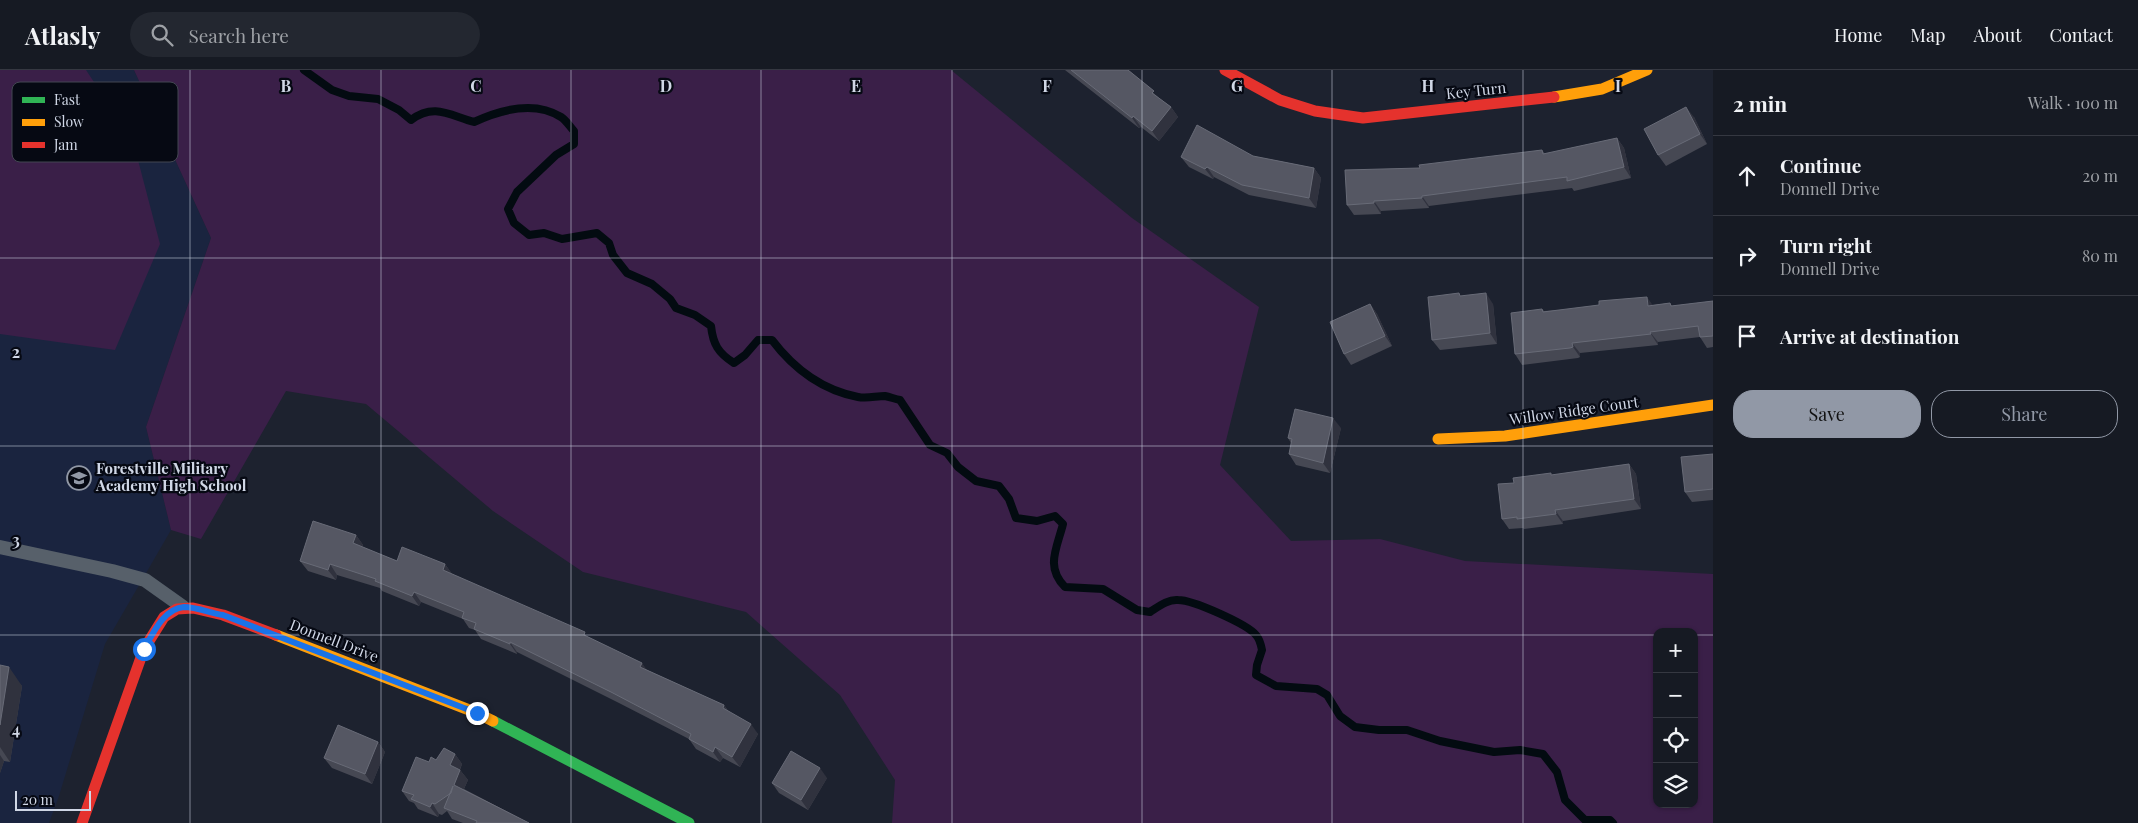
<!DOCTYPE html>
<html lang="en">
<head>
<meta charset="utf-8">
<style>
  :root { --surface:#161a23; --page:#232730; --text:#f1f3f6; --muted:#9ea1a6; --line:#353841; --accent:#9198a6 }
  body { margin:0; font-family:"Playfair Display",serif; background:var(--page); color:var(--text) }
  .controls { position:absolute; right:15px; bottom:15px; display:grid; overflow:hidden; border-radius:10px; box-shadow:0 1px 4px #0004 }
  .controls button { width:45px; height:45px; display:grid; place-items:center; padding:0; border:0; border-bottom:1px solid var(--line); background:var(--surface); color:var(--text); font:25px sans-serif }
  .scale { position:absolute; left:15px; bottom:12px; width:76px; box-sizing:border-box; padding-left:5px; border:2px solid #d0d7e6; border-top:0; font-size:14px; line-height:18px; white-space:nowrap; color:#d0d7e6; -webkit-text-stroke:4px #060913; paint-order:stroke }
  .stop { position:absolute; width:15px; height:15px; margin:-11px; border:4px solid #1a73e8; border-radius:50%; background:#fff }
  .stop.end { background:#1a73e8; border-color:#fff; box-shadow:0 1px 5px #0008 }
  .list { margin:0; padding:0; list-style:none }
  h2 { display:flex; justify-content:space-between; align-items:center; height:65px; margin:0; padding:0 20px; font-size:21px }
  h2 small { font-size:16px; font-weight:400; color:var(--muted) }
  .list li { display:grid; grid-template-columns:32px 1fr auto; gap:15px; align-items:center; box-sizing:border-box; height:80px; padding:0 20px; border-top:1px solid var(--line) }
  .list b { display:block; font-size:19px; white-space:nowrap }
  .list p { margin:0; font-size:16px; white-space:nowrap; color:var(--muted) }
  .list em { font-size:16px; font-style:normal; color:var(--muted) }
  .actions { display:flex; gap:10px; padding:15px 20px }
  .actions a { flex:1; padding:11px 0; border:1px solid var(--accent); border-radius:20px; text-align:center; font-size:18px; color:var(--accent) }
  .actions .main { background:var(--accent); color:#111 }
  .icon { flex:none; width:28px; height:28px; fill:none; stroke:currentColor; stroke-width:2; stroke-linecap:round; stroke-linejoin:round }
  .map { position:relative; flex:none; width:1713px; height:753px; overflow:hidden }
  header { display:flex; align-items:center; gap:30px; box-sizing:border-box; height:70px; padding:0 25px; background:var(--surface); border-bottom:1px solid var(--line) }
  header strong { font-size:24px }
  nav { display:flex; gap:28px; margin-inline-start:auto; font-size:18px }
  .search { width:350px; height:45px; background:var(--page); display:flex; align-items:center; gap:12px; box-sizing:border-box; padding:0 18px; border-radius:28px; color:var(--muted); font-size:19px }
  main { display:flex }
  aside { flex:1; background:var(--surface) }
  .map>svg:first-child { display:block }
  .built { fill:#1a243f }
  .green { fill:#3a1f48; fill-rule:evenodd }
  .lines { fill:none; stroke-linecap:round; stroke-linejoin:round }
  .stream { stroke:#030b11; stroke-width:8 }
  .lane { stroke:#57606a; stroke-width:14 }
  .fast { stroke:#30b455; stroke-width:11 }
  .slow { stroke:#ff9f0a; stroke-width:11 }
  .jam { stroke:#e5322d; stroke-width:11 }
  .wall { fill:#464853 }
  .shaded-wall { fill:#30323e }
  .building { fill:#555763; stroke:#686b77 }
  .route { stroke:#1a73e8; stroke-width:6 }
  .grid { fill:none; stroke:#d0d7e6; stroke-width:1; stroke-opacity:0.55 }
  .labels { text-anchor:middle; stroke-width:4.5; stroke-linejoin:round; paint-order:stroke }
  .street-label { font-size:15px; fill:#d0d7e6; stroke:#060913 }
  .poi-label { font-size:15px; font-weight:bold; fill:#d0d7e6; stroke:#060913; text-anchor:start }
  .key { fill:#060913; stroke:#434752; stroke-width:1 }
  .key-label { font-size:14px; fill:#d0d7e6 }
  .grid-label { font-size:16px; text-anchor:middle; font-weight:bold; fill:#d0d7e6; stroke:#060913; stroke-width:4.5; stroke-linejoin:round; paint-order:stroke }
</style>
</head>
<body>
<header>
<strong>Atlasly</strong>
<div class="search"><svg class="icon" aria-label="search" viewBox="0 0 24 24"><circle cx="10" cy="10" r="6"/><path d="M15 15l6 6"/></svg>Search here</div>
<nav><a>Home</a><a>Map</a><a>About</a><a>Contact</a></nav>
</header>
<main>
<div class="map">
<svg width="1713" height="753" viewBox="0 0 1713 753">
  <rect width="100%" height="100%" fill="#1d222f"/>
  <path class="built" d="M 0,0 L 134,0 L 211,168 L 146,357 L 171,460 L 105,574 L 59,726 L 49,753 L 0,753 Z"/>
  <g class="green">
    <path d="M 0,0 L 86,0 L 133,71 L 160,174 L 115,280 L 0,264 Z"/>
    <path d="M 134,0 L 951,0 L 1132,148 L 1259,237 L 1220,395 L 1291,471 L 1380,469 L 1465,491 L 1713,504 L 1713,753 L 892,753 L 895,710 L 840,625 L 746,542 L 583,502 L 493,441 L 366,334 L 286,321 L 201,469 L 171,460 L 146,357 L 211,168 ZM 1657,562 L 1694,562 L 1694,734 L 1657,734 Z"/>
  </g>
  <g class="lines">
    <path class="stream" d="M 304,0 L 332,20 L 349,26 L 378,29 L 399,40 L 411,50 C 434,33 449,45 474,52 C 500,40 534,30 561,47 C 566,50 570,57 574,61 L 574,74 L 556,85 L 517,122 L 508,139 L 514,153 L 529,165 L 544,163 L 562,169 L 597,163 L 609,173 L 613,185 L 627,203 L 652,214 L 670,229 L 676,238 L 695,245 L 711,256 C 713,274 718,283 734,293 L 745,285 L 758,270 L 772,270 C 794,299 822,320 858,327 C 867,329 876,326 885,326 C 890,327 895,329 900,330 L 930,375 L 947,383 L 958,397 L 976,411 L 999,416 L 1009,429 L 1016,448 L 1037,451 L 1055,446 L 1063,454 C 1057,478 1045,497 1065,517 L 1103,519 L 1137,540 L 1150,542 C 1158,537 1168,529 1178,530 C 1193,530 1247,554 1256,565 C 1259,568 1261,575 1262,580 L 1257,595 L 1256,605 L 1276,616 L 1317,619 L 1327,625 L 1340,646 L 1355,657 L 1379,660 L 1407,660 L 1440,671 L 1494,682 L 1520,680 L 1543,684 L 1557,702 L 1565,730 L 1585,750 L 1610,750 L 1613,753"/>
    <path class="lane" d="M 0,477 L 112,501 L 145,510 L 183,537"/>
    <path class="fast" d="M 493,651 L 689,753"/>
    <g class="slow">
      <path d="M 1554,27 L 1602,19 L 1647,0"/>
      <path d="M 1438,369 L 1505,366 L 1713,335"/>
      <path d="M 276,565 L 477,643 L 493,651"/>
    </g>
    <g class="jam">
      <path d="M 1225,0 L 1280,30 L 1315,41 L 1363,48 L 1554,27"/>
      <path d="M 82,753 L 144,579 L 164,547 L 177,539 L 193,538 L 223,545 L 276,565"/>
    </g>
  </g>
  <g class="wall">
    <path d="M 1065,0 L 1128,0 L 1159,28 L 1171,37 L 1178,47 L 1159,71 L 1141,57 L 1139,58 Z"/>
    <path d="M 1694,47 L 1707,74 L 1666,96 L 1658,85 Z"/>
    <path d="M 1617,68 L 1624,78 L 1631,108 L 1574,121 L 1572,118 L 1429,136 L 1429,138 L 1381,141 L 1381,144 L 1354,145 L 1347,135 L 1420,98 L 1542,80 L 1545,84 Z"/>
    <path d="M 1253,86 L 1314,98 L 1321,108 L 1316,138 L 1249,125 L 1214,107 L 1213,109 L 1189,97 L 1181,87 Z"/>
    <path d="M 1461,226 L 1493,234 L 1497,274 L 1440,280 L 1432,270 Z"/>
    <path d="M 1713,231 L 1713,277 L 1707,278 L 1700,267 L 1658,272 L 1658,275 L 1580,283 L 1580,287 L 1578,288 L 1522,295 L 1515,284 L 1542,239 L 1544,241 L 1653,235 L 1670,233 L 1672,236 Z"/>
    <path d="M 1370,234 L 1377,244 L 1392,276 L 1351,295 L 1344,284 Z"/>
    <path d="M 1341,358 L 1330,403 L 1296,395 L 1289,384 L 1291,373 L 1288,368 Z"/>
    <path d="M 1713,384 L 1713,430 L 1692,432 L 1685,422 Z"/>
    <path d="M 1629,394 L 1636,404 L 1641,439 L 1563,451 L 1563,454 L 1524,459 L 1523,458 L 1509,459 L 1502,449 L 1514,413 L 1552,405 Z"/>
    <path d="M 356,465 L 363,475 L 362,477 L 397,491 L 445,494 L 452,504 L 588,567 L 647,600 L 724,635 L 729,642 L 758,664 L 740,697 L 723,688 L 720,692 L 696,679 L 689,669 L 619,633 L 517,582 L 517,584 L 481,569 L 475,560 L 469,558 L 463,549 L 421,532 L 419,536 L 382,521 L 380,518 L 337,505 L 336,510 L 308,501 L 300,491 Z"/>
    <path d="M 0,595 L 22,616 L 10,692 L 4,691 L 0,703 Z"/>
    <path d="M 378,672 L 385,682 L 372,714 L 332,698 L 324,688 Z"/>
    <path d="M 455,684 L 462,694 L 460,700 L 468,710 L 464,719 L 529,753 L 463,753 L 452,749 L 447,741 L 442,745 L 439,744 L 438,747 L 418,739 L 414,733 L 409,731 L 402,721 L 429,692 Z"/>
    <path d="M 827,708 L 808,740 L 779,723 L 772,713 Z"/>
  </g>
  <g class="shaded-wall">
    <path d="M 1171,37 L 1178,47 L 1159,71 L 1152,61 Z"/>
    <path d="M 1686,37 L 1694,47 L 1707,74 L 1700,64 Z"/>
    <path d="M 1133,46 L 1141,57 L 1139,58 L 1132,48 Z"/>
    <path d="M 1617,68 L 1624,78 L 1631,108 L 1624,97 Z"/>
    <path d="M 1207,97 L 1214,107 L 1213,109 L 1205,99 Z"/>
    <path d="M 1314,98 L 1321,108 L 1316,138 L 1309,128 Z"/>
    <path d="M 1422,126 L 1429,136 L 1429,138 L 1422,128 Z"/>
    <path d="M 1374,131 L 1381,141 L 1381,144 L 1374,133 Z"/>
    <path d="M 1486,223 L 1493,234 L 1497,274 L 1490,263 Z"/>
    <path d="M 1647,227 L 1654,237 L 1648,236 Z"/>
    <path d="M 1370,234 L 1377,244 L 1392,276 L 1385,266 Z"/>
    <path d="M 1650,262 L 1658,272 L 1658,275 L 1651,264 Z"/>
    <path d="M 1572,273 L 1580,283 L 1580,287 L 1573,277 Z"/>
    <path d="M 1333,348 L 1341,358 L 1330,403 L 1323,393 Z"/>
    <path d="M 1629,394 L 1636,404 L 1641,439 L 1634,429 Z"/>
    <path d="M 1555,440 L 1563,451 L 1563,454 L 1556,444 Z"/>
    <path d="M 356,465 L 363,475 L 360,483 L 353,473 Z"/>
    <path d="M 330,494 L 337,505 L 336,510 L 328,500 Z"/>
    <path d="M 445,494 L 452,504 L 443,500 Z"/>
    <path d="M 414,522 L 421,532 L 419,536 L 412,526 Z"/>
    <path d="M 510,572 L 517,582 L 517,584 L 510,574 Z"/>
    <path d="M 642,593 L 649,603 L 640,597 Z"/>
    <path d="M 9,597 L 22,616 L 10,692 L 0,677 L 0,655 Z"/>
    <path d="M 724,635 L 731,646 L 723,638 Z"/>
    <path d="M 751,654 L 758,664 L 740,697 L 732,687 Z"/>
    <path d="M 378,672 L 385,682 L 372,714 L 365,704 Z"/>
    <path d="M 715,677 L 723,688 L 720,692 L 713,682 Z"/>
    <path d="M 455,684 L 462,694 L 457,706 L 450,695 Z"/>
    <path d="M 0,685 L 4,691 L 0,703 Z"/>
    <path d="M 820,698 L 827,708 L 808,740 L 801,730 Z"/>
    <path d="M 460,700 L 468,710 L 461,725 L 454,715 Z"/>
    <path d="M 432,733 L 439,744 L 438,747 L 430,737 Z"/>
  </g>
  <g class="building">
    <path d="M 1071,0 L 1128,0 L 1154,21 L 1152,23 L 1171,37 L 1152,61 L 1133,46 L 1132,48 Z"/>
    <path d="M 1686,37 L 1700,64 L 1658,85 L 1644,59 Z"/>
    <path d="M 1197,55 L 1253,86 L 1314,98 L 1309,128 L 1242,115 L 1207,97 L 1205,99 L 1181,87 Z"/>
    <path d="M 1617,68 L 1624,97 L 1567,111 L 1567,107 L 1422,126 L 1422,128 L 1374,131 L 1374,133 L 1347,135 L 1345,100 L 1420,98 L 1419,95 L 1542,80 L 1543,84 Z"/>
    <path d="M 1459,223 L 1460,226 L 1486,223 L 1490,263 L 1432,270 L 1428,227 Z"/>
    <path d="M 1647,227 L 1648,236 L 1670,233 L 1671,236 L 1713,231 L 1713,266 L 1700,267 L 1698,256 L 1650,262 L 1651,264 L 1572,273 L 1573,277 L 1570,278 L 1515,284 L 1511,243 L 1542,239 L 1543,242 L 1599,235 L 1599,231 Z"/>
    <path d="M 1370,234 L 1385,266 L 1344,284 L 1330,252 Z"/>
    <path d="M 1295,339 L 1333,348 L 1323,393 L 1289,384 L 1292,369 L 1288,368 Z"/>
    <path d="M 1713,384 L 1713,419 L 1685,422 L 1681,387 Z"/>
    <path d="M 1629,394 L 1634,429 L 1555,440 L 1556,444 L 1517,449 L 1517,447 L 1502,449 L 1498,414 L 1514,413 L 1513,408 L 1551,403 L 1551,405 Z"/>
    <path d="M 313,451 L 356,465 L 353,473 L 397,491 L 402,477 L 445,494 L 443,500 L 585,562 L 584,565 L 642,593 L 640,597 L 724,635 L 723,638 L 751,654 L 732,687 L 715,677 L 713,682 L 689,669 L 691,664 L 611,622 L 510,572 L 510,574 L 474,559 L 476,553 L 462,548 L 464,542 L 414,522 L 412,526 L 375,511 L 376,509 L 330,494 L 328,500 L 300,491 Z"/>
    <path d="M 0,595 L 9,597 L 0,655 Z"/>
    <path d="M 338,655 L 378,672 L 365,704 L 324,688 Z"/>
    <path d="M 444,678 L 455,684 L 450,695 L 460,700 L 454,715 L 529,753 L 476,753 L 477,751 L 444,738 L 453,716 L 451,723 L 435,734 L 432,733 L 430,737 L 411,729 L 414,725 L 402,721 L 416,687 L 429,692 L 431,687 L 436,690 Z"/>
    <path d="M 791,681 L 820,698 L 801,730 L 772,713 Z"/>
  </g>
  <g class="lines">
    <path class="route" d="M 144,579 C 153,564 163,539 184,537 C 196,537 211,543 223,545 L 477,643"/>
  </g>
  <path class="grid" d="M 190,0 L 190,753M 381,0 L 381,753M 571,0 L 571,753M 761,0 L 761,753M 952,0 L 952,753M 1142,0 L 1142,753M 1332,0 L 1332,753M 1523,0 L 1523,753M 0,188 L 1713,188M 0,376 L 1713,376M 0,565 L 1657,565M 1694,565 L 1713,565"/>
  <defs>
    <g id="school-ring" transform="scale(1.25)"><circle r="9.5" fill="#060913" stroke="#9198a6" stroke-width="1.5"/><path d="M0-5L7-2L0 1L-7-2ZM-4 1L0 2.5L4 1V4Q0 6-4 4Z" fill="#9198a6"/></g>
  </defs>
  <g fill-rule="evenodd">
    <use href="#school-ring" x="79" y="408"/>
  </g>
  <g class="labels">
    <g class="street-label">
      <text transform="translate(1476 21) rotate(-6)" y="5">Key Turn</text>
      <text transform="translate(1574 341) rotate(-8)" y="5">Willow Ridge Court</text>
      <text transform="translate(334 571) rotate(21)" y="5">Donnell Drive</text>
    </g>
    <g class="poi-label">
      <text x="96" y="404">Forestville Military<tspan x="96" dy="17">Academy High School</tspan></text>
    </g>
  </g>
  <rect x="12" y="12" width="166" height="80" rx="8" class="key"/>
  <rect x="22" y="27" width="23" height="6" fill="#30b455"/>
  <rect x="22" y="49" width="23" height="7" fill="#ff9f0a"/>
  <rect x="22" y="72" width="23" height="6" fill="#e5322d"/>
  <g class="key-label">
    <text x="54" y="35">Fast</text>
    <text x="54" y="57">Slow</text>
    <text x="54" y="80">Jam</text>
  </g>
  <g class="grid-label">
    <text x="286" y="22">B</text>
    <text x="476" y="22">C</text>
    <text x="666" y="22">D</text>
    <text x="856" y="22">E</text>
    <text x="1047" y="22">F</text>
    <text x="1237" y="22">G</text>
    <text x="1428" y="22">H</text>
    <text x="1618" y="22">I</text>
    <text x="16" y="288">2</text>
    <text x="16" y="476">3</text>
    <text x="16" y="665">4</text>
  </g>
</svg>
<div class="controls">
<button>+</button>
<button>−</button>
<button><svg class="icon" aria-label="locate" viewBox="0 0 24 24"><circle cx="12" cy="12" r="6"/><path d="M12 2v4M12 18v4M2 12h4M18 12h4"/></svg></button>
<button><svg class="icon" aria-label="layers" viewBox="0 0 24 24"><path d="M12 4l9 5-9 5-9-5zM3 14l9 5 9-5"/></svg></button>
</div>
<div class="scale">20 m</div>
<div class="stop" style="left:144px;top:579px"></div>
<div class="stop end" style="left:477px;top:643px"></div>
</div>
<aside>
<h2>2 min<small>Walk · 100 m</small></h2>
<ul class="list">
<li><svg class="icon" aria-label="ahead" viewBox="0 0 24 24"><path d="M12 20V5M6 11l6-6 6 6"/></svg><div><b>Continue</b><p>Donnell Drive</p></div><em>20 m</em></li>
<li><svg class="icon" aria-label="right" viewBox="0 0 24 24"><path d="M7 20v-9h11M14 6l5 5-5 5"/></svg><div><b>Turn right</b><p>Donnell Drive</p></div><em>80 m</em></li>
<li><svg class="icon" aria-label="arrive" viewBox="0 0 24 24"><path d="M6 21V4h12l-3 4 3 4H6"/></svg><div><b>Arrive at destination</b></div></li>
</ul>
<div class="actions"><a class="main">Save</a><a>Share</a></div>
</aside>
</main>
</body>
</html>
